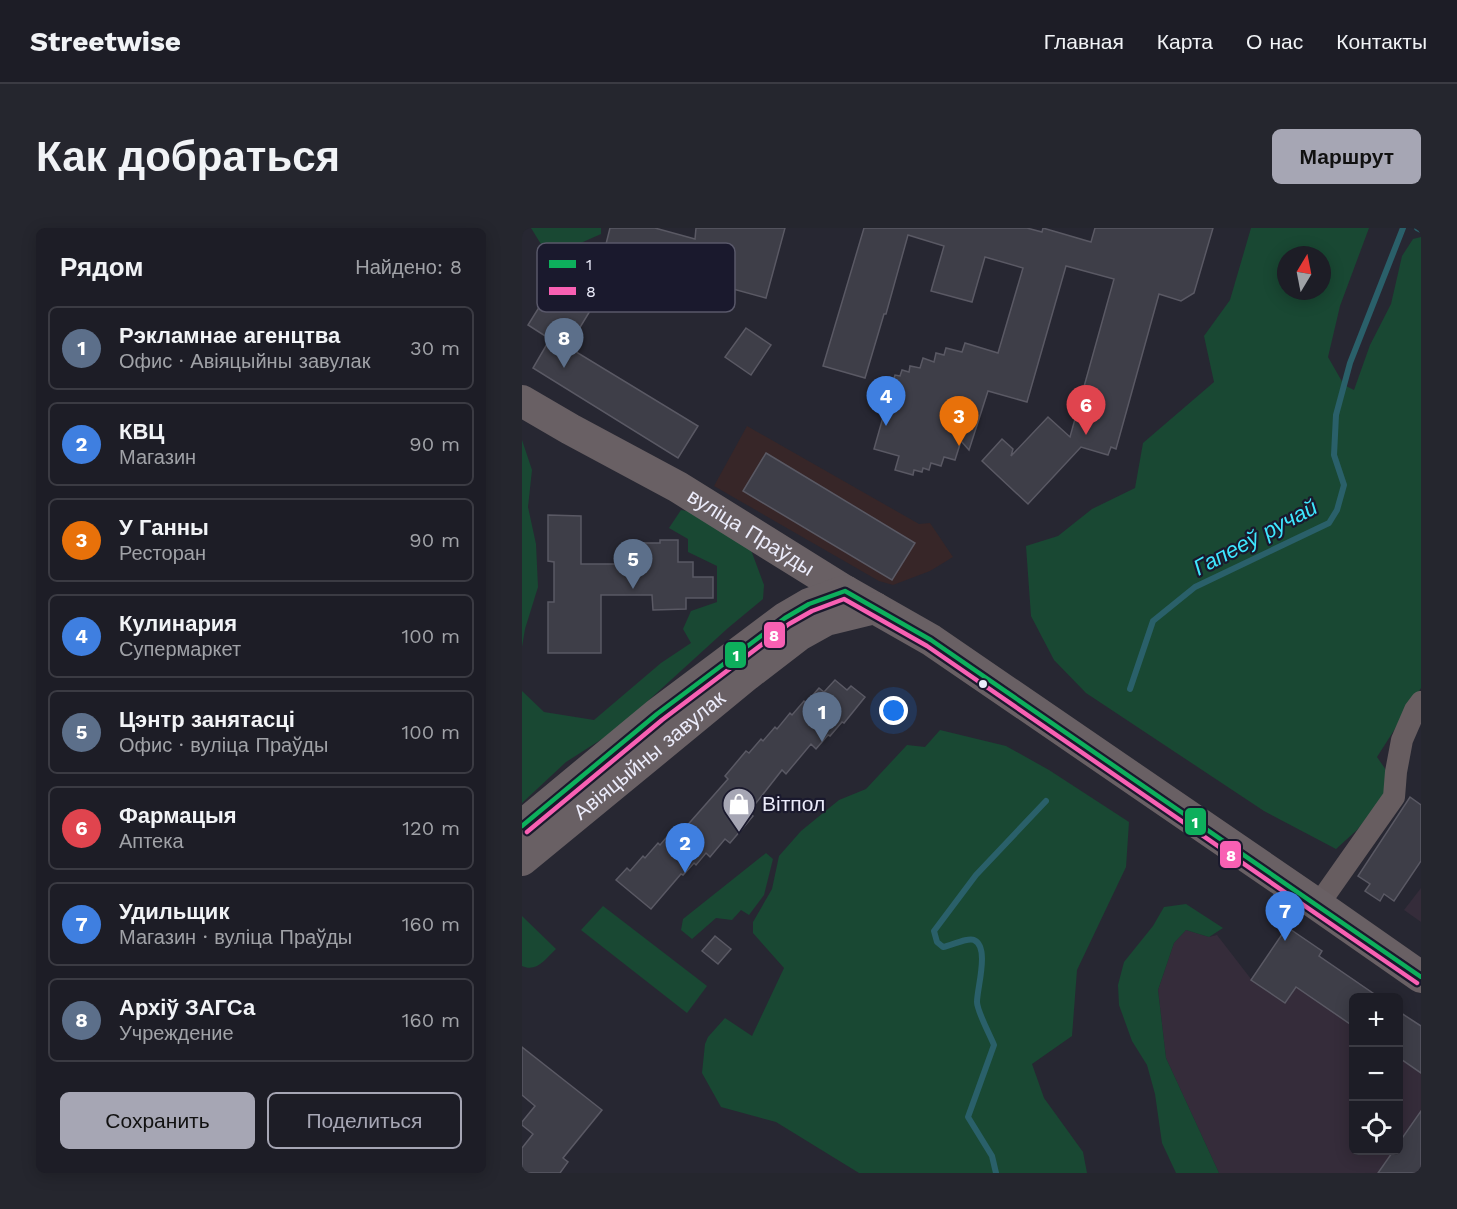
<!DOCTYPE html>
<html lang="ru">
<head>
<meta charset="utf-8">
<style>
  :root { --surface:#1d1d26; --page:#25262e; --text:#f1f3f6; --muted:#a0a2a7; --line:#3b3b43; --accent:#a6a6b4 }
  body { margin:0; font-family:"Work Sans",sans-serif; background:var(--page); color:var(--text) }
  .controls { position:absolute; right:18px; bottom:18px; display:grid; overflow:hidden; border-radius:9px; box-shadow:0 3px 15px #0003 }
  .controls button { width:54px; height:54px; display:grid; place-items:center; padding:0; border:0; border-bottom:2px solid var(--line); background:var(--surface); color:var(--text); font:30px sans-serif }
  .compass { position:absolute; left:755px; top:18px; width:54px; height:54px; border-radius:50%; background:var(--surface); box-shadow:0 3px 15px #0003; rotate:10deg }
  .you { position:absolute; left:372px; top:483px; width:21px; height:21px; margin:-15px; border:4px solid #fff; border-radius:50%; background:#1a73e8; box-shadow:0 0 0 9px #1a73e833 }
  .badge { display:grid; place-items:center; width:39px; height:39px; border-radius:50%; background:var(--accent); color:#fff; font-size:20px; font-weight:700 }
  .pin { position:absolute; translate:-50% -50px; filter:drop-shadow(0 2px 3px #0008) }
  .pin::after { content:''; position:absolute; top:32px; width:21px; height:18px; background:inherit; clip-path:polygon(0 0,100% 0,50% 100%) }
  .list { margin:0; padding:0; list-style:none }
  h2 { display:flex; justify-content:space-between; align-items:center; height:78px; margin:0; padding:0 24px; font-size:26px }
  h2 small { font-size:20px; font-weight:400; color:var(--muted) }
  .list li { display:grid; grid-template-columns:39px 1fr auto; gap:18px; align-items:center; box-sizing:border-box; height:84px; margin:0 12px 12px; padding:0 12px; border:2px solid var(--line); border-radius:9px }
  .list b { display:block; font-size:22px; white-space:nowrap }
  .list p { margin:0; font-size:20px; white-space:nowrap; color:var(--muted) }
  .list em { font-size:20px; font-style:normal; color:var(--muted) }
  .actions { display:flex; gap:12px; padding:18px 24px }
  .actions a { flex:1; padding:14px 0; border:2px solid var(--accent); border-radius:9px; text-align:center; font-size:21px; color:var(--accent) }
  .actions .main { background:var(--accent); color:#111 }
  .icon { flex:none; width:33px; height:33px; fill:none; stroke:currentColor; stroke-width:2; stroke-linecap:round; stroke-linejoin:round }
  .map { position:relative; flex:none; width:899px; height:945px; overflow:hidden; border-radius:9px }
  header { display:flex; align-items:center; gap:36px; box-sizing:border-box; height:84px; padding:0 30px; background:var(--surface); border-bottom:2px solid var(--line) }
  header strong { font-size:28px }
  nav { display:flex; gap:33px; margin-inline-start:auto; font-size:21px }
  .intro { display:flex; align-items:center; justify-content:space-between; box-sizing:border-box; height:144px; padding:0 36px }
  h1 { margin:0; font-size:42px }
  .button { padding:15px 27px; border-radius:9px; background:var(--accent); color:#111; font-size:21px; font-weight:700 }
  main { display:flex; gap:36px; padding:0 36px }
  aside { flex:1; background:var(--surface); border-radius:9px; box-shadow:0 3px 15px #0003 }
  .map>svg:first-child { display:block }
  .industrial { fill:#352c3a }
  .education { fill:#372628 }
  .green { fill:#194833; fill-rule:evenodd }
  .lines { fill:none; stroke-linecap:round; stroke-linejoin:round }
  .stream { stroke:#2a606a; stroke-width:6 }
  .building { fill:#3e3e48; stroke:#5a5964; stroke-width:1.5 }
  .street { stroke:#675d60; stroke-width:22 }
  .secondary { stroke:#696064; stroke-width:32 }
  .bus-1-casing { stroke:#1a192d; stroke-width:9 }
  .bus-2-casing { stroke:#1a192d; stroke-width:9 }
  .bus-1 { stroke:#0daf5c; stroke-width:4.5 }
  .bus-2 { stroke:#f860b3; stroke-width:4.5 }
  .bus-dot { fill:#ebebfa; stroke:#1a192d; stroke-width:2 }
  .labels { text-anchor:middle; stroke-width:4.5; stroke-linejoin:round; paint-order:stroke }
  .street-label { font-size:21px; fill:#ebebfa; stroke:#1a192d }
  .poi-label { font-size:21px; fill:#ebebfa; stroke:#1a192d; text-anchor:start }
  .water-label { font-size:22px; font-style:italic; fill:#3ee6fe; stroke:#1a192d }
  .key { fill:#1a192d; stroke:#59586a; stroke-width:1.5 }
  .key-label { font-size:16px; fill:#ebebfa }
  .line-badge { stroke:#1a192d; stroke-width:2 }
  .badge-label { font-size:16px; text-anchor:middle; font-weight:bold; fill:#fff }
</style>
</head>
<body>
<header>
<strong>Streetwise</strong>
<nav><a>Главная</a><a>Карта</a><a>О нас</a><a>Контакты</a></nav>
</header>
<div class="intro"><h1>Как добраться</h1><a class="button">Маршрут</a></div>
<main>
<aside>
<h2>Рядом<small>Найдено: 8</small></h2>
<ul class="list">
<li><span class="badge" style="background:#5c6f8a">1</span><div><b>Рэкламнае агенцтва</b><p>Офис · Авіяцыйны завулак</p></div><em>30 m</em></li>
<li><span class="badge" style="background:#3f7fe0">2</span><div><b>КВЦ</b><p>Магазин</p></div><em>90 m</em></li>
<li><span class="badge" style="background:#e8710a">3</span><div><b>У Ганны</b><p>Ресторан</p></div><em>90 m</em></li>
<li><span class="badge" style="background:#3f7fe0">4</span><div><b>Кулинария</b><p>Супермаркет</p></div><em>100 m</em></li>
<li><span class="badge" style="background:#5c6f8a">5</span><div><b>Цэнтр занятасці</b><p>Офис · вуліца Праўды</p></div><em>100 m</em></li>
<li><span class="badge" style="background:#e0444e">6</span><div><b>Фармацыя</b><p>Аптека</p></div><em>120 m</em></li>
<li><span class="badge" style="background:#3f7fe0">7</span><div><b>Удильщик</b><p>Магазин · вуліца Праўды</p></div><em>160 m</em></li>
<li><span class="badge" style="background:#5c6f8a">8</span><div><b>Архіў ЗАГСа</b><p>Учреждение</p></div><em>160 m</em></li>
</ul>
<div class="actions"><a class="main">Сохранить</a><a>Поделиться</a></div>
</aside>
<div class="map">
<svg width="899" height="945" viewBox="0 0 899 945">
  <rect width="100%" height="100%" fill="#272732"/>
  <g class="industrial">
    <path d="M 899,660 L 899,694 L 882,682 Z"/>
    <path d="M 765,699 L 800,723 L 797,728 L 858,769 L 832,770 L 832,922 L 876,922 L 877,783 L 899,798 L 899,945 L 697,945 L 644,830 L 636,762 L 652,715 L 664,702 L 687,709 L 695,707 L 729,751 Z"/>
  </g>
  <path class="education" d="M 225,198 L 397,296 L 408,295 L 431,329 L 408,343 L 371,357 L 357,353 L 192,258 Z"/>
  <g class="green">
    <path d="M 9,0 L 79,0 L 79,6 L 27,29 Z"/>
    <path d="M 729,0 L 847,0 L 818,78 L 806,129 L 822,157 L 832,162 L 848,117 L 869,76 L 880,28 L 891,11 L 899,9 L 899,460 L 855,529 L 873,555 L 835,602 L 814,621 L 742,583 L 564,465 L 532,432 L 509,388 L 504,318 L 536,308 L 570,281 L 613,260 L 621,215 L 692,154 L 682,108 L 708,72 ZM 764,27 L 800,27 L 800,63 L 764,63 Z"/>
    <path d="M 0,212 L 10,242 L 6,279 L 14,316 L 16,359 L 3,401 L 0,419 Z"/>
    <path d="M 159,282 L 176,285 L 229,322 L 242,357 L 241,371 L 206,400 L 94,502 L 44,534 L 0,575 L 0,463 L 22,484 L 72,492 L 139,435 L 169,415 L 161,401 L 169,383 L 195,374 L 195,338 L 166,324 L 166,311 L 147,300 Z"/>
    <path d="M 418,502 L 484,518 L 527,542 L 607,594 L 604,639 L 555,742 L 550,808 L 510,836 L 522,870 L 561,924 L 565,945 L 337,945 L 254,894 L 199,879 L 180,845 L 183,816 L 186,809 L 203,790 L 230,808 L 262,740 L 231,705 L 231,694 L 250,661 L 257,628 L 279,603 L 317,572 L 344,561 L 385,517 L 403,519 Z"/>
    <path d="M 244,625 L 251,631 L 242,667 L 227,687 L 219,682 L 210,692 L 194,690 L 170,711 L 159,702 L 161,691 Z"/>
    <path d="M 664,676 L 701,700 L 687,709 L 664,702 L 652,715 L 636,762 L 644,830 L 697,945 L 654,945 L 640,915 L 633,866 L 625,837 L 610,813 L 597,777 L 596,757 L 602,734 L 631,698 L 642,679 Z"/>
    <path d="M 81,678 L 185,758 L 165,785 L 59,702 Z"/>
    <path d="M 0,688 L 34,721 C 24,730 15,745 0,738 Z"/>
  </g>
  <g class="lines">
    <g class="stream">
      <path d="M 895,0 L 899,2"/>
      <path d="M 608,461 L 631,393 L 673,359 L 807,295 L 815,282 L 822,257 L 812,227 L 814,187 L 828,135 L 881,0"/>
      <path d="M 474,945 L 470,928 L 446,889 L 472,817 C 468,807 455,783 455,774 C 455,760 468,719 452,712 C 446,709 428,718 421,719 L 415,714 L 412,703 L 454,647 L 524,573"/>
    </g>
  </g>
  <g class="building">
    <path d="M 88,0 L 133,0 L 173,11 L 174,0 L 263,0 L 244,70 L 120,36 L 123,27 L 84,16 Z"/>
    <path d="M 342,0 L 505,0 L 520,4 L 521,0 L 569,14 L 573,0 L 691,0 L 672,65 L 659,73 L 637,66 L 594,221 L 589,219 L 586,227 L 559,219 L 506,276 L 460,233 L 480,211 L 491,221 L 489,228 L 526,189 L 548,209 L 592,51 L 544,38 L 505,174 L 466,163 L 447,222 L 439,213 L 433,232 L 422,229 L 419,238 L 409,235 L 407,242 L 401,240 L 400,244 L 392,242 L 391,247 L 373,242 L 377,228 L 352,221 L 373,147 L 378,148 L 380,142 L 387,144 L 388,138 L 398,140 L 401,130 L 412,134 L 414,125 L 422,127 L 424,120 L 440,124 L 443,115 L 476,125 L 501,40 L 463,29 L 450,74 L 409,63 L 422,18 L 386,7 L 364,86 L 362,86 L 343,150 L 301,138 Z"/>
    <path d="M 44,36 L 82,60 L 46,119 L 176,198 L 156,230 L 11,140 L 28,111 L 6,97 Z"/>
    <path d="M 224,100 L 249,117 L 229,147 L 203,129 Z"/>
    <path d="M 244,225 L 393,315 L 370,352 L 221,263 Z"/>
    <path d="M 26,287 L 59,288 L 59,336 L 113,336 L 113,315 L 138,315 L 138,312 L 156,312 L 156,334 L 171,334 L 171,349 L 191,349 L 191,370 L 164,370 L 164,381 L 131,382 L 130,367 L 79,367 L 79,425 L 26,425 L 26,374 L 32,374 L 32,334 L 26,333 Z"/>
    <path d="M 313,452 L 325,462 L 329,458 L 343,469 L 322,495 L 320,494 L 308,508 L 306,507 L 294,521 L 289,516 L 264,546 L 260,542 L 227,584 L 231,588 L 208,615 L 203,611 L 188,629 L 184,625 L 174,637 L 172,635 L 161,647 L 159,646 L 129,681 L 94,652 L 105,640 L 108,643 L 121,628 L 123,630 L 136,615 L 138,617 L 150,603 L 153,606 L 159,599 L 162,601 L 206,551 L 203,548 L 224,523 L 227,525 L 239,511 L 241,513 L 253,499 L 255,501 L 268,485 L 270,487 L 282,473 L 284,475 L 297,460 L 302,464 Z"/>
    <path d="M 888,569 L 899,577 L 899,633 L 872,673 L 862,666 L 858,673 L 843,663 L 848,656 L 836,648 Z"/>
    <path d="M 765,699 L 800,723 L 797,728 L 858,770 L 831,770 L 831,798 L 774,759 L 763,775 L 729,752 Z"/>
    <path d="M 193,708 L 209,721 L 196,736 L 180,723 Z"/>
    <path d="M 876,783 L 899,798 L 899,845 L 876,829 Z"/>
    <path d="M 0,819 L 80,882 L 41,930 L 46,934 L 38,945 L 0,945 L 0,920 L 11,906 L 0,897 L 0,894 L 13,878 L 0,867 Z"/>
    <path d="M 899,883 L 899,945 L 856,945 L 872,922 L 876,922 L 876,916 Z"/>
  </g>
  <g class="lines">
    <path class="street" d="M 796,677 L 872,569 L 874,544 L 880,512 L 893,482 L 899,474"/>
    <g class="secondary">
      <path id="s1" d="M 0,173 L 48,201 L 156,259 L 323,363 L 409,412 L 796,677 L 899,749"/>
      <path d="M 0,598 L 135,486 L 263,390 L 287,376 L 323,363"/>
      <path id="s2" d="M 0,632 L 225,447 L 277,407 L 304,392 L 353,380"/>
    </g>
    <g class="bus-1-casing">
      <path id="bus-1" d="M 0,598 L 135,486 L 263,390 L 287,376 L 323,363 L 409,412 L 899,749"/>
    </g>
    <g class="bus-2-casing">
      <path id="bus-2" d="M 5,604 L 140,492 L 267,396 L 290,383 L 322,371 L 405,418 L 895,755"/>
    </g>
    <use href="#bus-1" class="bus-1"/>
    <use href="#bus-2" class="bus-2"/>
  </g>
  <defs>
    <g id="shop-pin" transform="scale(1.725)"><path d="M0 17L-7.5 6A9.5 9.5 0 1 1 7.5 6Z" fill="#a6a6b4" stroke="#1a192d"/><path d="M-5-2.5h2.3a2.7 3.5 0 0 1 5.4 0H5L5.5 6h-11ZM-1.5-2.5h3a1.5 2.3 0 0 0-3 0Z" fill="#fff"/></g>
  </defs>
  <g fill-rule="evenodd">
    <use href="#shop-pin" x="217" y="576"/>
  </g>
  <circle class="bus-dot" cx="461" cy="456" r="5"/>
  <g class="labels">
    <g class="street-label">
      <text dy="7" stroke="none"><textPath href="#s1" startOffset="264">вуліца Праўды</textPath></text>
      <text dy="7" stroke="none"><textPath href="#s2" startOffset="165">Авіяцыйны завулак</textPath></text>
    </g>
    <g class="poi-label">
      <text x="240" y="583">Вітпол</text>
    </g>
    <g class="water-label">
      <text transform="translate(733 309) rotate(-28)" y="8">Гапееў ручай</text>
    </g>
  </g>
  <rect x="15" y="15" width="198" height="69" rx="9" class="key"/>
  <rect x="27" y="32" width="27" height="8" fill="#0daf5c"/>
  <rect x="27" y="59" width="27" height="8" fill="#f860b3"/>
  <g class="key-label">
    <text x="64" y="42">1</text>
    <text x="64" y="69">8</text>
  </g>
  <g class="line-badge">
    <rect x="241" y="393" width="23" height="28" rx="6" fill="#f860b3"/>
    <rect x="202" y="413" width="23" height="28" rx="6" fill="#0daf5c"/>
    <rect x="662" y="579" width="23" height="29" rx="6" fill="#0daf5c"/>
    <rect x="697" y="612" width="23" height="29" rx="6" fill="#f860b3"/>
  </g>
  <g class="badge-label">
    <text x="252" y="413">8</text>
    <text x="214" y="433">1</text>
    <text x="673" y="600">1</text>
    <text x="709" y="633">8</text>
  </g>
</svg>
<div class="controls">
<button>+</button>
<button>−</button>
<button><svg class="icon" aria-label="locate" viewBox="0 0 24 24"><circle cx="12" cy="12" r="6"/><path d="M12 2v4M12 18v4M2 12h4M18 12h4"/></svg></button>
</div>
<svg class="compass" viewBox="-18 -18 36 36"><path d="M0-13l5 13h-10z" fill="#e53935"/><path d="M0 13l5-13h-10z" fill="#a0a2a7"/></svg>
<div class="you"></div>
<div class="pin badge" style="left:300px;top:514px;background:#5c6f8a">1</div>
<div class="pin badge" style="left:163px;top:645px;background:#3f7fe0">2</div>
<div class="pin badge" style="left:437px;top:218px;background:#e8710a">3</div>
<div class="pin badge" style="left:364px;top:198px;background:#3f7fe0">4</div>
<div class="pin badge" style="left:111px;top:361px;background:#5c6f8a">5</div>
<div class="pin badge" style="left:564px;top:207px;background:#e0444e">6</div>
<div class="pin badge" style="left:763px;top:713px;background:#3f7fe0">7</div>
<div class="pin badge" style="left:42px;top:140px;background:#5c6f8a">8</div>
</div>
</main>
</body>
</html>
